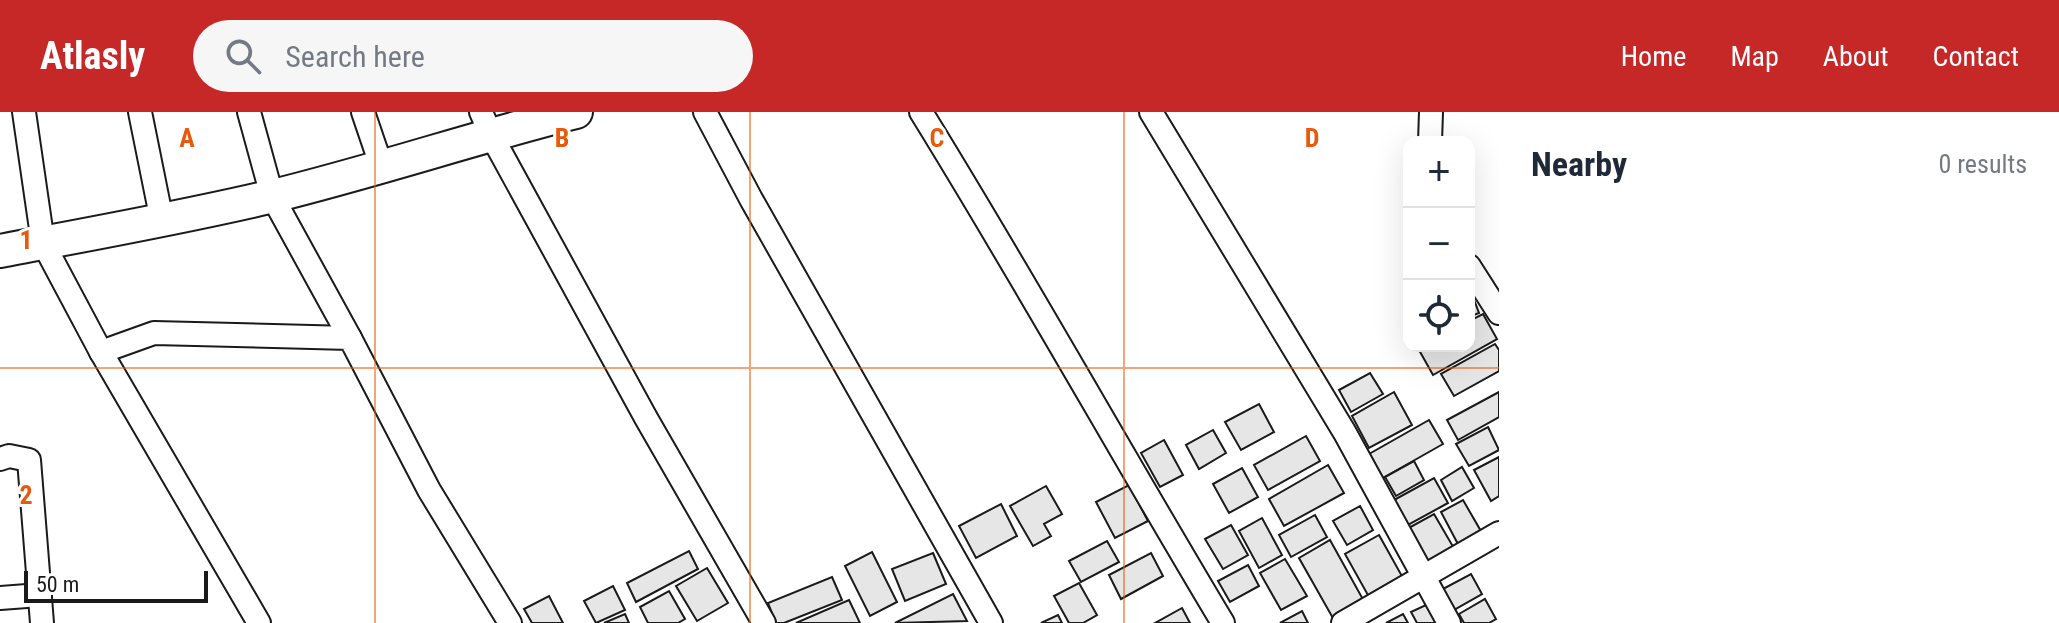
<!DOCTYPE html>
<html lang="en">
<head>
<meta charset="utf-8">
<style>
  :root { --surface:#fff; --page:#f6f6f7; --text:#1f2937; --muted:#747a83; --line:#e0e1e3; --accent:#c62828 }
  body { margin:0; font-family:"Roboto Condensed",sans-serif; background:var(--page); color:var(--text) }
  .controls { position:absolute; right:24px; top:24px; display:grid; overflow:hidden; border-radius:16px; box-shadow:0 8px 32px #0002 }
  .controls button { width:72px; height:72px; display:grid; place-items:center; padding:0; border:0; border-bottom:2px solid var(--line); background:var(--surface); color:var(--text); font:40px sans-serif }
  .scale { position:absolute; left:24px; bottom:20px; width:184px; box-sizing:border-box; padding-left:8px; border:4px solid #1a1a1a; border-top:0; font-size:22px; line-height:28px; white-space:nowrap; color:#1a1a1a; -webkit-text-stroke:6px #fff; paint-order:stroke }
  .list { margin:0; padding:0; list-style:none }
  h2 { display:flex; justify-content:space-between; align-items:center; height:104px; margin:0; padding:0 32px; font-size:34px }
  h2 small { font-size:26px; font-weight:400; color:var(--muted) }
  .icon { flex:none; width:44px; height:44px; fill:none; stroke:currentColor; stroke-width:2; stroke-linecap:round; stroke-linejoin:round }
  .map { position:relative; flex:none; width:1499px; height:511px; overflow:hidden }
  header { display:flex; align-items:center; gap:48px; box-sizing:border-box; height:112px; padding:0 40px; background:var(--accent); color:#fff }
  header strong { font-size:38px }
  nav { display:flex; gap:44px; margin-inline-start:auto; font-size:28px }
  .search { width:560px; height:72px; background:var(--page); display:flex; align-items:center; gap:20px; box-sizing:border-box; padding:0 28px; border-radius:44px; color:var(--muted); font-size:30px }
  main { display:flex }
  aside { flex:1; background:var(--surface) }
  .map>svg:first-child { display:block }
  .building { fill:#e6e6e6; stroke:#1a1a1a; stroke-width:2 }
  .lines { fill:none; stroke-linecap:round; stroke-linejoin:round }
  .minor-casing { stroke:#1a1a1a; stroke-width:26 }
  .secondary-casing { stroke:#1a1a1a; stroke-width:36 }
  .minor { stroke:#fff; stroke-width:22 }
  .secondary { stroke:#fff; stroke-width:32 }
  .grid { fill:none; stroke:#e8590c; stroke-width:2; stroke-opacity:0.55 }
  .grid-label { font-size:26px; text-anchor:middle; font-weight:bold; fill:#e8590c; stroke:#fff; stroke-width:6; stroke-linejoin:round; paint-order:stroke }
</style>
</head>
<body>
<header>
<strong>Atlasly</strong>
<div class="search"><svg class="icon" aria-label="search" viewBox="0 0 24 24"><circle cx="10" cy="10" r="6"/><path d="M15 15l6 6"/></svg>Search here</div>
<nav><a>Home</a><a>Map</a><a>About</a><a>Contact</a></nav>
</header>
<main>
<div class="map">
<svg width="1499" height="511" viewBox="0 0 1499 511">
  <rect width="100%" height="100%" fill="#fff"/>
  <g class="building">
    <path d="M 1473,185 L 1479,201 L 1469,205 L 1469,186 Z"/>
    <path d="M 1483,202 L 1497,227 L 1433,263 L 1419,238 L 1425,234 L 1469,234 L 1469,209 Z"/>
    <path d="M 1495,232 L 1499,238 L 1499,259 L 1454,284 L 1441,262 Z"/>
    <path d="M 1370,261 L 1383,282 L 1351,300 L 1339,278 Z"/>
    <path d="M 1394,280 L 1412,313 L 1369,336 L 1352,304 Z"/>
    <path d="M 1499,280 L 1499,305 L 1458,328 L 1447,308 Z"/>
    <path d="M 1259,292 L 1274,320 L 1241,338 L 1225,310 Z"/>
    <path d="M 1429,308 L 1443,332 L 1383,366 L 1369,342 Z"/>
    <path d="M 1488,315 L 1499,338 L 1469,354 L 1456,332 Z"/>
    <path d="M 1213,318 L 1226,341 L 1199,357 L 1186,333 Z"/>
    <path d="M 1306,324 L 1320,349 L 1268,378 L 1254,353 Z"/>
    <path d="M 1164,328 L 1183,363 L 1160,375 L 1141,341 Z"/>
    <path d="M 1499,345 L 1499,384 L 1491,389 L 1474,358 Z"/>
    <path d="M 1414,349 L 1424,368 L 1396,384 L 1385,365 Z"/>
    <path d="M 1328,353 L 1344,381 L 1284,414 L 1269,387 Z"/>
    <path d="M 1462,355 L 1474,376 L 1452,389 L 1441,368 Z"/>
    <path d="M 1242,356 L 1258,385 L 1229,401 L 1213,372 Z"/>
    <path d="M 1434,366 L 1448,391 L 1408,413 L 1394,388 Z"/>
    <path d="M 1129,373 L 1148,409 L 1115,426 L 1096,390 Z"/>
    <path d="M 1046,374 L 1062,402 L 1044,412 L 1051,424 L 1033,434 L 1010,394 Z"/>
    <path d="M 1463,388 L 1482,421 L 1459,434 L 1441,400 Z"/>
    <path d="M 1001,392 L 1017,424 L 976,446 L 959,414 Z"/>
    <path d="M 1360,394 L 1373,418 L 1347,433 L 1333,409 Z"/>
    <path d="M 1434,402 L 1455,438 L 1425,454 L 1405,418 Z"/>
    <path d="M 1315,403 L 1327,425 L 1291,445 L 1279,423 Z"/>
    <path d="M 1262,406 L 1282,443 L 1259,456 L 1239,419 Z"/>
    <path d="M 1231,413 L 1248,443 L 1223,457 L 1205,427 Z"/>
    <path d="M 1379,423 L 1403,466 L 1369,485 L 1345,442 Z"/>
    <path d="M 1330,428 L 1365,491 L 1334,508 L 1299,446 Z"/>
    <path d="M 1107,429 L 1119,450 L 1081,470 L 1069,449 Z"/>
    <path d="M 689,439 L 698,457 L 636,490 L 627,471 Z"/>
    <path d="M 872,440 L 897,490 L 870,504 L 845,454 Z"/>
    <path d="M 933,441 L 946,472 L 905,489 L 892,457 Z"/>
    <path d="M 1151,441 L 1163,464 L 1121,487 L 1109,463 Z"/>
    <path d="M 1285,447 L 1307,484 L 1281,498 L 1260,461 Z"/>
    <path d="M 1248,453 L 1259,474 L 1230,490 L 1218,469 Z"/>
    <path d="M 707,456 L 728,491 L 697,509 L 676,474 Z"/>
    <path d="M 1471,462 L 1482,482 L 1452,499 L 1441,478 Z"/>
    <path d="M 832,465 L 842,488 L 784,511 L 776,511 L 768,491 Z"/>
    <path d="M 1079,471 L 1097,503 L 1083,511 L 1069,511 L 1054,484 Z"/>
    <path d="M 613,474 L 625,498 L 596,511 L 584,489 Z"/>
    <path d="M 669,479 L 685,507 L 678,511 L 648,511 L 640,495 Z"/>
    <path d="M 953,482 L 967,509 L 895,511 Z"/>
    <path d="M 549,484 L 563,511 L 532,511 L 524,497 Z"/>
    <path d="M 1485,487 L 1496,507 L 1489,511 L 1464,511 L 1459,502 Z"/>
    <path d="M 849,488 L 860,511 L 796,511 Z"/>
    <path d="M 1428,492 L 1437,511 L 1417,511 L 1411,500 Z"/>
    <path d="M 1182,496 L 1190,511 L 1155,511 Z"/>
    <path d="M 1302,499 L 1308,511 L 1280,511 Z"/>
    <path d="M 625,502 L 629,511 L 604,511 Z"/>
    <path d="M 1403,502 L 1408,511 L 1386,511 Z"/>
    <path d="M 1058,503 L 1062,511 L 1041,511 Z"/>
  </g>
  <g class="lines">
    <g class="minor-casing">
      <g id="minor">
        <path d="M 24,0 L 43,131 L 101,240 L 259,511"/>
        <path d="M 140,0 L 162,109"/>
        <path d="M 249,0 L 272,84 L 350,226"/>
        <path d="M 363,0 L 381,53"/>
        <path d="M 481,0 L 490,21 L 646,306 L 764,511"/>
        <path d="M 705,0 L 751,87 L 991,511"/>
        <path d="M 921,0 C 1025,168 1121,341 1223,511"/>
        <path d="M 1151,0 L 1345,321 L 1449,511"/>
        <path d="M 1430,30 L 1431,0"/>
        <path d="M 1469,154 L 1499,201"/>
        <path d="M 101,240 L 154,221 L 350,226 L 429,378 L 510,511"/>
        <path d="M 0,347 L 9,344 L 29,348 L 42,511"/>
        <path d="M 0,486 L 40,483"/>
        <path d="M 1343,511 L 1499,421"/>
      </g>
    </g>
    <g class="secondary-casing">
      <path id="secondary" d="M 0,139 C 90,122 180,106 269,85 C 372,60 473,26 576,0"/>
    </g>
    <use href="#minor" class="minor"/>
    <use href="#secondary" class="secondary"/>
  </g>
  <path class="grid" d="M 375,0 L 375,511M 750,0 L 750,511M 1124,0 L 1124,511M 0,256 L 1499,256"/>
  <g class="grid-label">
    <text x="187" y="35">A</text>
    <text x="562" y="35">B</text>
    <text x="937" y="35">C</text>
    <text x="1312" y="35">D</text>
    <text x="26" y="137">1</text>
    <text x="26" y="392">2</text>
  </g>
</svg>
<div class="controls">
<button>+</button>
<button>−</button>
<button><svg class="icon" aria-label="locate" viewBox="0 0 24 24"><circle cx="12" cy="12" r="6"/><path d="M12 2v4M12 18v4M2 12h4M18 12h4"/></svg></button>
</div>
<div class="scale">50 m</div>
</div>
<aside>
<h2>Nearby<small>0 results</small></h2>
<ul class="list">
</ul>
</aside>
</main>
</body>
</html>
